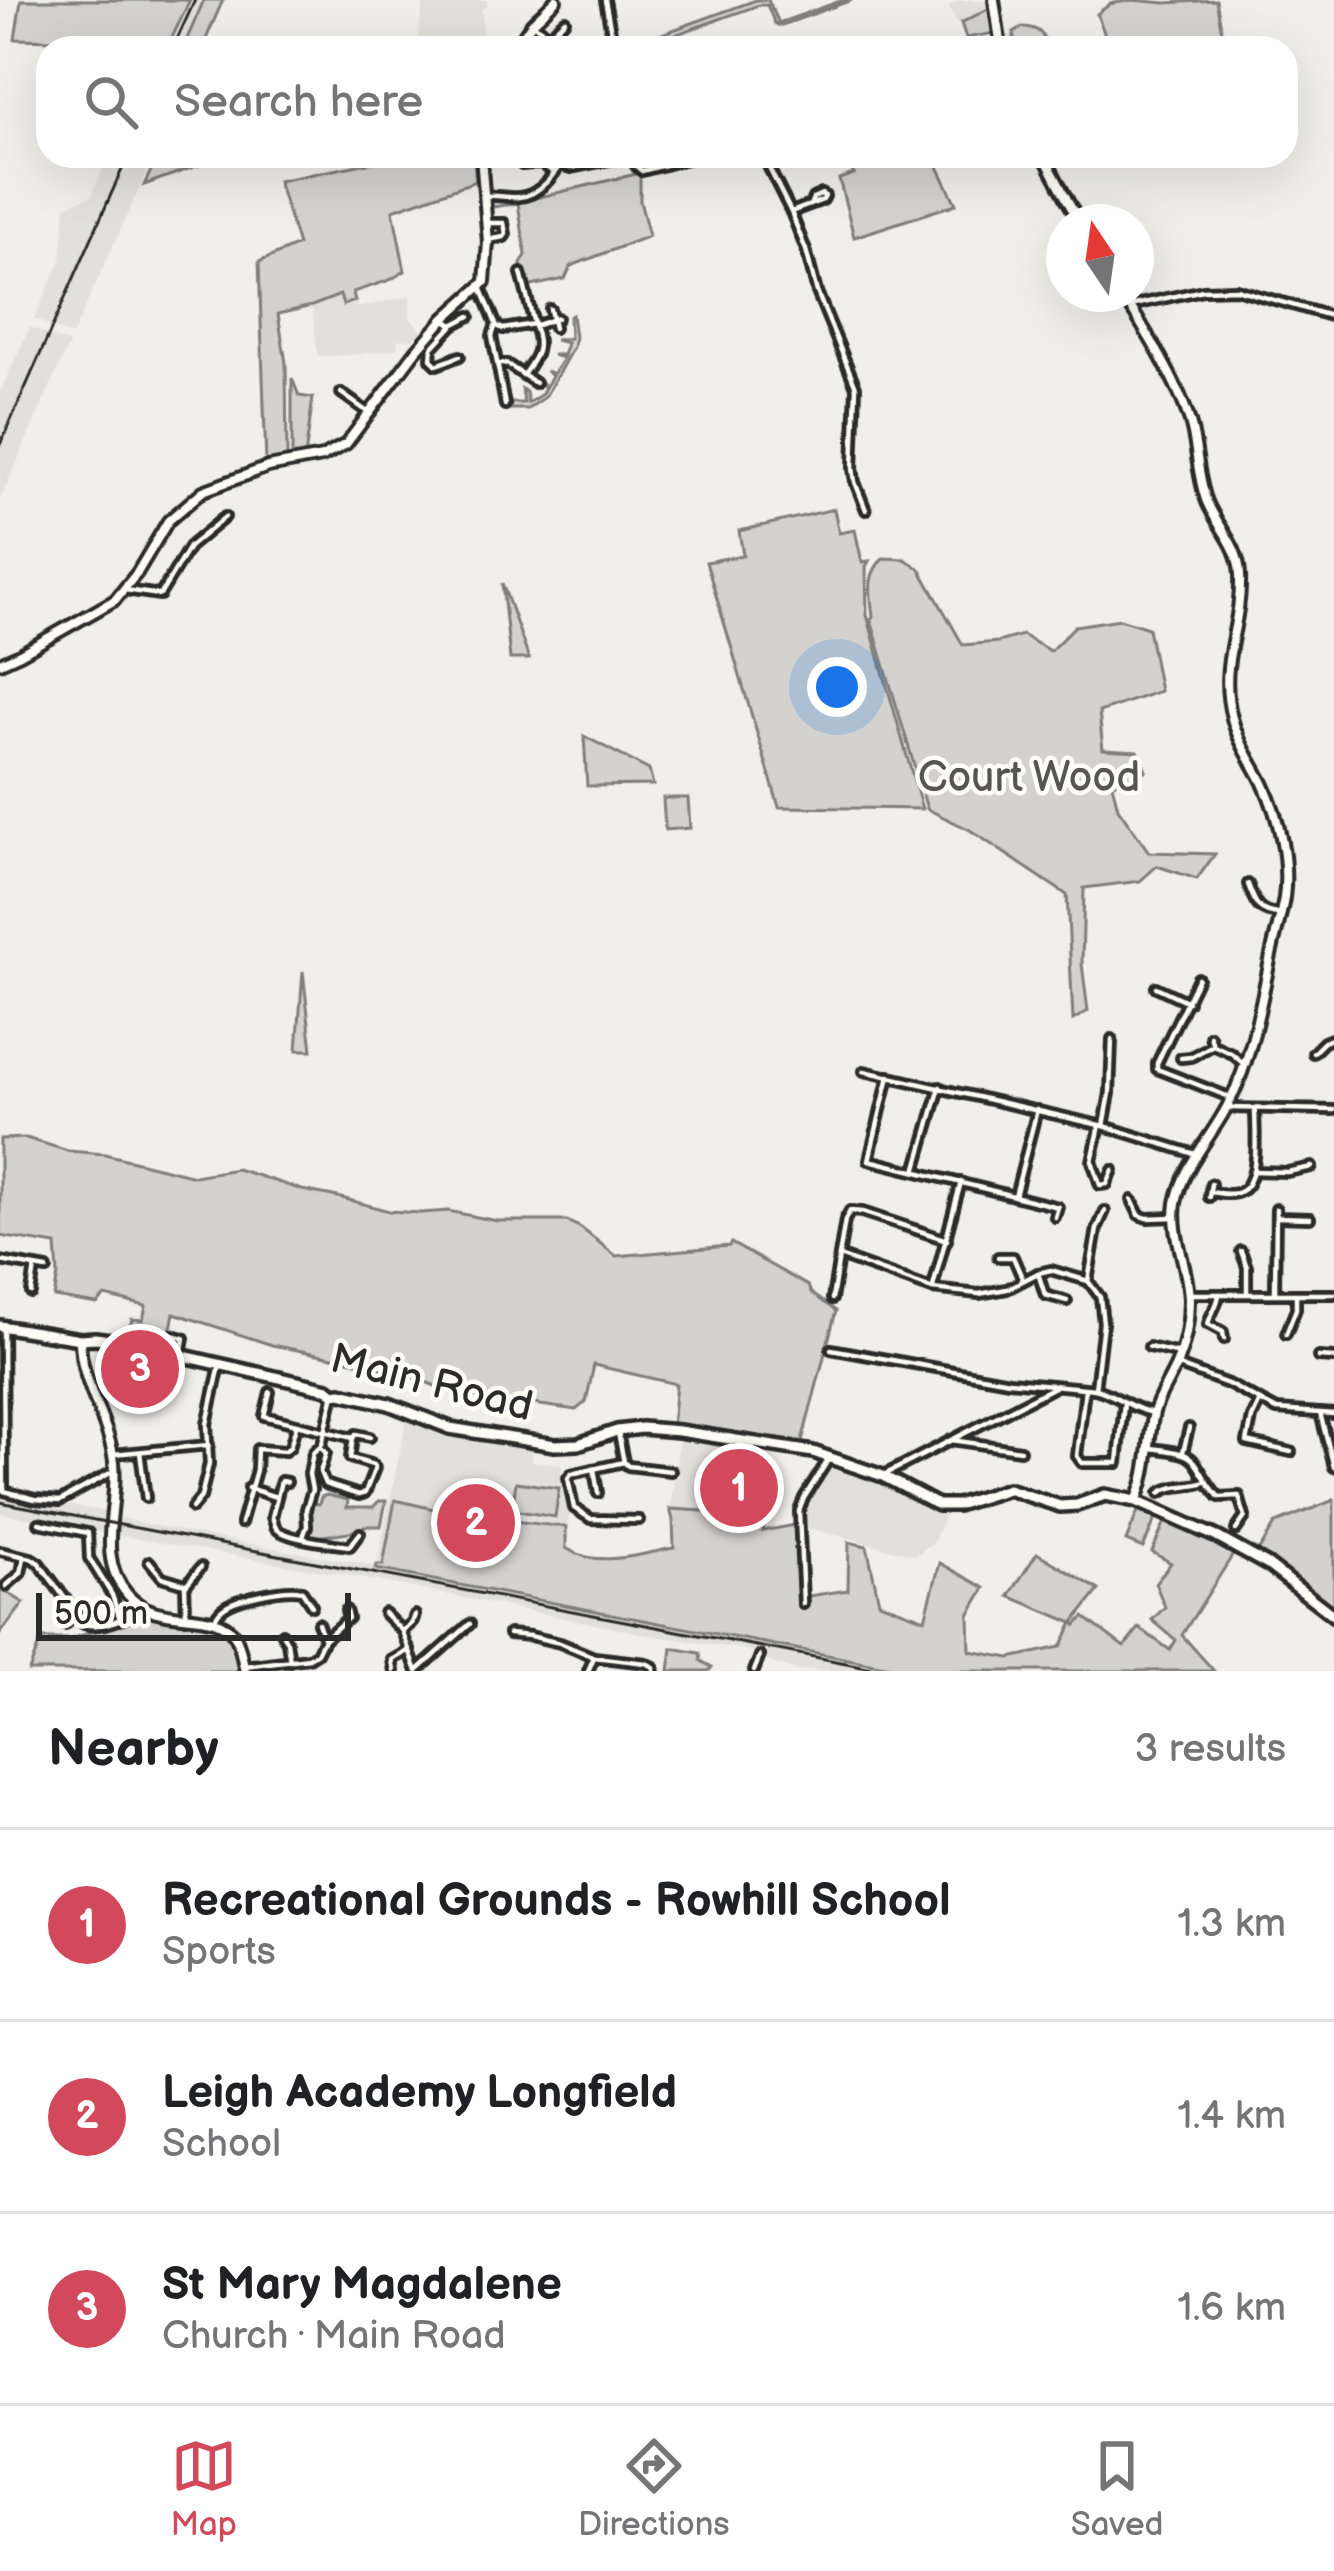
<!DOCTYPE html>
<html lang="en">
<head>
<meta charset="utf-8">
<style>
  :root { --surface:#fff; --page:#f2f2f2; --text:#202124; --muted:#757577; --line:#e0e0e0; --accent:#d1495b }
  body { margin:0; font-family:"Balsamiq Sans",sans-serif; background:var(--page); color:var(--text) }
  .compass { position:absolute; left:1046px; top:204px; width:108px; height:108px; border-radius:50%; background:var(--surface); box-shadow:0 12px 48px #0002; rotate:347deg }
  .scale { position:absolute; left:36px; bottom:30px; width:315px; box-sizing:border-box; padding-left:12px; border:6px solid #2b2b2b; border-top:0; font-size:33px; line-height:42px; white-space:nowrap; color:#2b2b2b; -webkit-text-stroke:9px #fdfcf7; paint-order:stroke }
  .you { position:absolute; left:837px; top:687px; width:42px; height:42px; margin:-30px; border:9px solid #fff; border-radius:50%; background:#1a73e8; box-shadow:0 0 0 18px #1a73e833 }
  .badge { display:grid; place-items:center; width:78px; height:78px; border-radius:50%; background:var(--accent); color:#fff; font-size:39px; font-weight:700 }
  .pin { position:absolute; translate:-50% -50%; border:6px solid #fff; box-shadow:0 3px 12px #0006 }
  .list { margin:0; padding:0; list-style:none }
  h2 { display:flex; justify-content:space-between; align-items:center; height:156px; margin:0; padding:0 48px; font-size:51px }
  h2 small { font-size:39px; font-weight:400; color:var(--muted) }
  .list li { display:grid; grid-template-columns:78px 1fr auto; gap:36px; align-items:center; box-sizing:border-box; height:192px; padding:0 48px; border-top:3px solid var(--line) }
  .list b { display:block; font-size:45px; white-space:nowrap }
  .list p { margin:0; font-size:39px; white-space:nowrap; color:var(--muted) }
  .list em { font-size:39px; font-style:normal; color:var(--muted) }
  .icon { flex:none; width:66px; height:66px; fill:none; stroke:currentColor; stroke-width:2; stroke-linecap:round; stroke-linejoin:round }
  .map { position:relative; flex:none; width:1334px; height:1671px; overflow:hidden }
  .search { position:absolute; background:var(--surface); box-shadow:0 12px 48px #0002; left:36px; right:36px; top:36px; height:132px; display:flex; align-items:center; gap:30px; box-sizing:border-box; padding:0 42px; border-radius:36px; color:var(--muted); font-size:45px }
  .sheet { height:732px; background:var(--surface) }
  nav { display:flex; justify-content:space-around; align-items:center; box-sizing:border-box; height:168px; border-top:3px solid var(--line); background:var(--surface); font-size:33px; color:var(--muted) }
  nav a { display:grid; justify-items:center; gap:6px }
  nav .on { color:var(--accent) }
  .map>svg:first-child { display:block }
  .built { fill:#e1e0dc }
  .green { fill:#d3d2cf; stroke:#7f7e7d; stroke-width:3 }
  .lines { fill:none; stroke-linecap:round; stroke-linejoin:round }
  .minor-casing { stroke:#2b2b2b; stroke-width:14 }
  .tertiary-casing { stroke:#2b2b2b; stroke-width:16 }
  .secondary-casing { stroke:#2b2b2b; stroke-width:18 }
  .minor { stroke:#fdfcf7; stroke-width:4.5 }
  .tertiary { stroke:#fdfcf7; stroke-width:8 }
  .secondary { stroke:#fdfcf7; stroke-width:9 }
  .rail { stroke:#2b2b2b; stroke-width:3 }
  .labels { text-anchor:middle; stroke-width:9; stroke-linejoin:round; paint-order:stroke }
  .park-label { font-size:42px; fill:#555554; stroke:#fdfcf7 }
  .street-label { font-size:42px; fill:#2b2b2b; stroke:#fdfcf7 }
</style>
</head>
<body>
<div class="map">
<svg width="1334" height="1671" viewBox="0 0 1334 1671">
  <rect width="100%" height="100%" fill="#f0efeb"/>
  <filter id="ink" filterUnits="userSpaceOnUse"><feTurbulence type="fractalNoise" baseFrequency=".00833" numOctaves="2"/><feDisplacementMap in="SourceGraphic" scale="24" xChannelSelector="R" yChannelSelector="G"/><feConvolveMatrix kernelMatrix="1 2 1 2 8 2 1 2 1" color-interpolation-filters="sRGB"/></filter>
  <g filter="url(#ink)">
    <g class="built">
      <path d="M 179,0 L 222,0 L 201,48 L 158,48 Z"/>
      <path d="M 424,0 L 487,0 L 488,6 L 482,9 L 483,48 L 416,48 Z"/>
      <path d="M 960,0 L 991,0 L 994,6 L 957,24 L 948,6 Z"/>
      <path d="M 109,156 L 154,156 L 72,336 L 34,319 L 61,260 L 66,206 L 91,196 Z"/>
      <path d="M 341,294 L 343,304 L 355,301 L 357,308 L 410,296 L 410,318 L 423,331 L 412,339 L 397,340 L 398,348 L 354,355 L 318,356 L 312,306 Z"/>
      <path d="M 30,327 L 69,344 L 0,500 L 0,392 Z"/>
      <path d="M 407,1416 L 456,1432 L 531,1444 L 531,1461 L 561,1464 L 572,1507 L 566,1527 L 566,1547 L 574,1554 L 608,1559 L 674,1547 L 673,1520 L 670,1509 L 680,1434 L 758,1448 L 756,1470 L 776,1473 L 764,1526 L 731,1631 L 911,1671 L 795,1670 L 766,1661 L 759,1652 L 650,1635 L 353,1576 L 115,1535 L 116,1517 L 184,1532 L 403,1571 L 377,1565 Z"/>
      <path d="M 830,1460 L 884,1478 L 912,1497 L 946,1512 L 933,1543 L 915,1555 L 800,1526 L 800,1509 L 807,1493 Z"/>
      <path d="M 0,1495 L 109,1512 L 104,1533 L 0,1513 Z"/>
    </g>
    <g class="green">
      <path d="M 21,0 L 190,0 L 167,48 L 119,48 L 102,41 L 15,39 Z"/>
      <path d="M 204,0 L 223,0 L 202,48 L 183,48 Z"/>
      <path d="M 756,0 L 768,0 L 779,23 L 843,0 L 852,0 L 780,26 L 775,24 L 767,5 L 759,5 L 638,48 L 623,48 Z"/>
      <path d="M 1132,0 L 1166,3 L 1216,0 L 1225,48 L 1106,48 L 1108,43 L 1097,14 L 1110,4 Z"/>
      <path d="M 994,6 L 995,33 L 966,38 L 961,23 Z"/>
      <path d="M 1023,27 C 1040,28 1042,33 1049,48 L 1006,48 L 1014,41 L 1014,32 Z"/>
      <path d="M 158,156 L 224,156 L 144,185 Z"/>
      <path d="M 403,156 L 474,156 L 476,181 L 393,210 L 405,271 L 390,280 L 353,292 L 355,301 L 343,305 L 340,295 L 312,306 L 278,314 L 286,363 L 287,459 L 266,464 L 259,262 L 298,245 L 278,181 Z"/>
      <path d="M 857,156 L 933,156 L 956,204 L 854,237 L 839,179 L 854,174 L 849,167 Z"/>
      <path d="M 640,173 L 640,201 L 649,236 L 571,266 L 565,279 L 527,287 L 524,286 L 521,264 L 526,255 L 518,203 L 493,207 L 492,201 L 500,198 L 519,202 Z"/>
      <path d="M 572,315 L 575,337 L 573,347 L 545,397 L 528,409 L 506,409 L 506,399 L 508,403 L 524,403 L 522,389 L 526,392 L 528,403 L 542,394 L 545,387 L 534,379 L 546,386 L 552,377 L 546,371 L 553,374 L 563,358 L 552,355 L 563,355 L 567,343 L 555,340 L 570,338 L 569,317 Z"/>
      <path d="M 292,378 L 299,396 L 313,398 L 305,457 L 294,458 L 292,454 Z"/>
      <path d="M 834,509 L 839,533 L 855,530 L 862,562 L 869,561 L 866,567 L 867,615 L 922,809 L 779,807 L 706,562 L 743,555 L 739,531 Z"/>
      <path d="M 884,558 L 905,559 L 920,569 L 963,645 L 998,642 L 1022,635 L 1050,651 L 1075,626 L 1120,619 L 1148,628 L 1160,691 L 1099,712 L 1103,749 L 1138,751 L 1146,771 L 1112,784 L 1118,808 L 1149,852 L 1215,854 L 1197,879 L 1157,866 L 1140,881 L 1084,888 L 1082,964 L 1088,1011 L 1073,1020 L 1067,895 L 970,830 L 927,809 L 871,620 L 873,617 C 871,595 865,574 884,558 Z"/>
      <path d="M 502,583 L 529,659 L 510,659 Z"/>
      <path d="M 584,736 L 649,770 L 653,785 L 587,786 Z"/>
      <path d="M 663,798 L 688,798 L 690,828 L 665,830 Z"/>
      <path d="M 303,971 L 312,1050 L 297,1050 Z"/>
      <path d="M 26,1138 L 68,1151 L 105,1154 L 194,1176 L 237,1169 L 302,1190 L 338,1197 L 389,1211 L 421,1213 L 448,1211 L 497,1221 L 567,1221 L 581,1228 L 616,1256 L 729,1246 L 731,1243 L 808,1286 L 811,1293 L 836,1311 L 801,1445 L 744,1438 L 672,1425 L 676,1384 L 594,1365 L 586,1402 L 576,1410 L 453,1393 L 418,1379 L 353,1361 L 272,1345 L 174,1313 L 167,1348 L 127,1339 L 132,1319 L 143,1320 L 146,1306 L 105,1296 L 97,1304 L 54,1297 L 58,1275 L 56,1245 L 0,1236 L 0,1139 Z"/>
      <path d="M 121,1344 L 165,1354 L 158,1383 L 127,1379 Z"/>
      <path d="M 516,1482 L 559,1488 L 555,1517 L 512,1510 Z"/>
      <path d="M 327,1495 L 348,1500 L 347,1507 L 373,1507 L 379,1501 L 386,1501 L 381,1526 L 364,1526 L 362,1530 L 316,1537 L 310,1535 L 312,1503 L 319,1504 L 321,1497 Z"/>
      <path d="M 395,1500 L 460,1515 L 566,1527 L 566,1548 C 596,1569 641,1554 674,1548 L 673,1520 L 670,1509 L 767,1515 L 763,1531 L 795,1525 L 802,1597 L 848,1590 L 849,1542 L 867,1546 L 879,1602 L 925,1619 L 940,1563 L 985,1588 L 969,1615 L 970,1651 L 1010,1658 L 1061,1647 L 1073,1623 L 1009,1596 L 1037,1553 L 1099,1590 L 1074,1622 L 1076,1625 L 1084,1617 L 1124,1647 L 1139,1628 L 1170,1650 L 1176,1640 L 1152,1620 L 1165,1607 L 1155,1583 L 1171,1563 L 1152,1552 L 1167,1517 L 1234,1553 L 1182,1635 L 1214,1671 L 911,1671 L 376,1569 L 377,1565 L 383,1565 Z"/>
      <path d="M 1334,1500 L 1334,1602 L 1331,1607 L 1286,1569 L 1257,1553 L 1276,1523 Z"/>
      <path d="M 1140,1506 L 1158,1513 L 1143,1548 L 1126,1541 Z"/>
      <path d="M 0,1588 L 24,1603 L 0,1634 Z"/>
      <path d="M 143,1616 L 220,1626 C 234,1639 236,1653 241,1671 L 29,1671 L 41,1639 L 70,1639 Z"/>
      <path d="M 672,1648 L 700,1653 L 701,1661 L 712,1667 L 709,1671 L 669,1671 Z"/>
    </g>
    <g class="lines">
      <g class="minor-casing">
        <g id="minor">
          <path d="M 605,0 L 614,48"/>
          <path d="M 532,23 L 549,35 L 556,48"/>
          <path d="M 549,35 L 565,20"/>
          <path d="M 632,156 L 636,166 L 642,171 L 698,156"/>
          <path d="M 763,156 L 791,212 L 806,250 L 817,292 L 856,387 L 853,468 L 855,482 L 866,510"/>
          <path d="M 522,165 L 541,163 L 554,173"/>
          <path d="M 560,165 L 571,168 L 615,159"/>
          <path d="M 487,196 C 498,195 508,198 519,197 C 539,196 557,173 564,156"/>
          <path d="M 791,212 L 823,200 L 825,196 L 822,194 L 813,198 L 811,203"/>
          <path d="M 488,223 L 504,223 L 506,234 L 504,237 L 488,240"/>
          <path d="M 481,287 L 496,324 L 492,336 L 505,405"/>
          <path d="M 1130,306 L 1203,290 L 1236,289 L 1334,317"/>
          <path d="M 550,309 L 554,328"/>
          <path d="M 444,319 L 453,325 L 470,316"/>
          <path d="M 453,325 L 432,348 L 431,359 L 437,365 L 460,356"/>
          <path d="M 497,326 L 503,329 L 534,324 L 521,273"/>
          <path d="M 534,326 L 557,318"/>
          <path d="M 499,364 L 507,364 L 535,383"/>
          <path d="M 523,375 C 536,357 543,348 534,326"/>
          <path d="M 341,393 L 369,413"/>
          <path d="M 125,590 L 160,595 L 189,547 L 225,517"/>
          <path d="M 1248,884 C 1255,904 1258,913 1281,914"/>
          <path d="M 1198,978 L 1157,1063 L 1157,1069 L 1232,1098"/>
          <path d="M 1156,987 L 1188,1002"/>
          <path d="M 1210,1036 L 1213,1045 L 1231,1053 L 1244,1064"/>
          <path d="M 1313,1053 L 1324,1042 L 1334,1038"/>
          <path d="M 1181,1058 L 1191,1057 L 1213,1045"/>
          <path d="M 864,1071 L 1104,1126 L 1198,1155"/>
          <path d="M 889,1076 L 869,1160 L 1058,1207 L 1055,1217"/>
          <path d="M 1227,1108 L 1334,1110"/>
          <path d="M 1100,1125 L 1092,1161 L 1100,1185 L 1107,1184 L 1113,1170"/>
          <path d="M 1104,1126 L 1110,1093 L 1112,1039"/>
          <path d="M 916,1171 L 940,1087"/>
          <path d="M 1254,1171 L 1287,1172 L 1312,1167"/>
          <path d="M 1210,1192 C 1219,1193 1231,1196 1239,1192 C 1261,1184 1255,1128 1255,1109"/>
          <path d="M 1015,1196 L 1037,1110"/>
          <path d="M 1209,1197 L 1211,1184"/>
          <path d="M 1132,1200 L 1139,1215 L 1147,1218 L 1175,1217"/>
          <path d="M 1276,1217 L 1310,1218"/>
          <path d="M 1241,1251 L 1247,1267 L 1247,1294"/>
          <path d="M 839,1256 L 932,1289 L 979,1294 L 1007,1289 L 1038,1273 L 1051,1270 L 1088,1281"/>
          <path d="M 998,1257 L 1013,1257 L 1023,1280"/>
          <path d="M 0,1261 L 47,1269"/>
          <path d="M 1038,1273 L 1045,1295 L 1067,1301"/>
          <path d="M 1088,1281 L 1100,1297 L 1103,1323 L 1095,1389"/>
          <path d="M 1088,1281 L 1097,1229 L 1105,1211"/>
          <path d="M 933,1287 L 961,1182"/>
          <path d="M 31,1293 L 35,1267"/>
          <path d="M 1275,1293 L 1276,1209"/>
          <path d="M 1189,1294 L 1334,1294"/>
          <path d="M 1219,1294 C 1218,1306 1211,1312 1208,1324 L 1223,1332 L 1224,1339"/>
          <path d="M 832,1299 L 845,1220 L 850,1211 L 862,1212 L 947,1240"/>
          <path d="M 3,1326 L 4,1491 L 35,1499 L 60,1501 L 112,1472"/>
          <path d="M 1286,1334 L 1296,1309 L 1296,1294"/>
          <path d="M 172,1335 L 184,1338 L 181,1355"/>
          <path d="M 117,1343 C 116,1362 116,1379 129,1395 L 145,1399"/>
          <path d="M 1149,1347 L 1180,1354"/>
          <path d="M 831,1349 L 1009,1381 L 1095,1389 C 1116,1394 1132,1410 1154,1413"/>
          <path d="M 1318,1357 L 1334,1358"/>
          <path d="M 1176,1365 L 1228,1384 L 1277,1410 L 1334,1414"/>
          <path d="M 1085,1389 L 1077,1456 L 1082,1463 L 1118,1463 L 1124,1403"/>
          <path d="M 270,1392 L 264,1416 L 353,1438 L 350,1458 L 373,1465 L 375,1468 L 365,1493 L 359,1495 L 325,1484 L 320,1472 L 326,1453 L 320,1447"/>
          <path d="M 1260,1401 L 1252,1418 L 1247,1442 L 1291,1452"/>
          <path d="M 1320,1413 L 1334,1467"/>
          <path d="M 618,1433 L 624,1462 L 628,1466 L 671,1471"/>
          <path d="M 353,1438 L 356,1434 L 370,1437"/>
          <path d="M 951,1440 L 1020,1450"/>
          <path d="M 1150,1448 C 1207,1454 1187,1460 1219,1497 L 1239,1496 L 1245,1517 L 1236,1530"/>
          <path d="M 140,1452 L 146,1498"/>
          <path d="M 1183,1452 L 1189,1428"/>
          <path d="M 113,1454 L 209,1445"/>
          <path d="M 624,1462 L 571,1474 L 568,1478 L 574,1508 L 591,1519 L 639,1520"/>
          <path d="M 594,1469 L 598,1493"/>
          <path d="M 884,1475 L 1054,1387"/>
          <path d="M 287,1482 L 281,1481 L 272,1517 C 274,1521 274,1525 276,1528 C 285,1539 335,1544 350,1546 L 360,1533"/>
          <path d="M 248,1488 L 276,1497"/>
          <path d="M 1160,1493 C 1175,1483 1189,1488 1205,1482"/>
          <path d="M 192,1508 L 201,1497 L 209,1464 L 207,1424 L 220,1365"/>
          <path d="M 39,1523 L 88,1533 L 89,1558 L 112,1595 L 120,1619"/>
          <path d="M 241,1523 L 256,1470 L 257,1449 L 285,1451 L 290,1447 L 296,1426"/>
          <path d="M 303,1537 L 307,1526 L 306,1509 L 312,1490 L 309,1474 L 313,1453 L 322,1444 L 334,1394"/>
          <path d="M 0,1551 L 31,1558 L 39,1563 L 84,1624 C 102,1629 126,1618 142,1608"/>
          <path d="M 149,1561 L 162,1577 L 185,1584 L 186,1618"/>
          <path d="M 186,1585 L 201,1567"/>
          <path d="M 6,1586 L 21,1573 L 24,1557"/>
          <path d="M 803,1604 L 799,1511 L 804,1498 L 830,1457"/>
          <path d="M 384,1613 L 402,1631 L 417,1671"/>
          <path d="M 215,1620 C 216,1617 217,1613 220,1611 C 231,1598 285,1587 302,1591 L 312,1606"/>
          <path d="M 65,1625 L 69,1619 L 77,1614"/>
          <path d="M 402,1631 L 412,1623 L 415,1615"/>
          <path d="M 282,1633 L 287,1642 L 290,1661"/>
          <path d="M 509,1634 L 530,1636 L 560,1643 L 594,1657 L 646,1663 L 654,1667 L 654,1671"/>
          <path d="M 324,1639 L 348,1618 L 346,1610"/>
          <path d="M 244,1666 L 309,1658 L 317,1653 L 324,1639 L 318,1623"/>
          <path d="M 394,1671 L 392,1660 L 410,1650"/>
          <path d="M 417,1671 L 470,1624"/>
          <path d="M 588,1671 L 594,1657"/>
          <path d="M 754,1671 L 760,1656"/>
        </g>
      </g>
      <g class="tertiary-casing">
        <g id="tertiary">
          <path d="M 994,0 L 1001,48"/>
          <path d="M 515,48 L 532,23 L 556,0"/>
          <path d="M 1044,156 L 1079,222"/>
          <path d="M 1122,294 C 1146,331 1177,380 1190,422 C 1198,448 1197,477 1207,502 C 1218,528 1239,545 1240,575 C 1242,629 1217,663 1232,718 C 1238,742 1252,761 1263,783 C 1279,817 1289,860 1284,898 C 1281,916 1276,933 1272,951 C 1261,1000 1253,1054 1231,1099 C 1215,1134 1183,1164 1176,1203 C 1171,1236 1189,1268 1189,1301 C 1189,1322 1185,1344 1177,1363 C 1170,1380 1159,1395 1154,1412 C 1147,1443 1150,1472 1136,1501"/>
          <path d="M 0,663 L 20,654 L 115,600 L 137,573 L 168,521 L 203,491 L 268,467 L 322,457 L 346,444 L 416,351 L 444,319 L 485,282 L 488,242 L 481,156"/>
          <path d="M 80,1339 C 80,1384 109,1419 114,1462 C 119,1508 94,1556 128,1595 C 158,1629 214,1604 235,1636 C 241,1646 242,1660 245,1671"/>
        </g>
      </g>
      <g class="secondary-casing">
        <path id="secondary" d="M 0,1326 L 80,1339 L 95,1338 L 118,1341 L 328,1389 L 334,1394 L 341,1393 L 389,1404 L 450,1428 L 555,1445 L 578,1444 L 617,1431 L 642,1428 L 679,1431 L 813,1452 L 883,1476 L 938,1505 L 957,1505 L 1008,1489 L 1060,1506 L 1077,1505 L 1105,1495 L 1136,1501 L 1217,1537 L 1268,1565 L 1334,1616"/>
      </g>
      <use href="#minor" class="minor"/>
      <use href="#tertiary" class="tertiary"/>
      <use href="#secondary" class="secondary"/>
      <g class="rail">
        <path d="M 173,48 L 195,0"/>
        <path d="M 0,445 L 128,156"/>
        <path d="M 0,1502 L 888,1671"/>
      </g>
    </g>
  </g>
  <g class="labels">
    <g class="park-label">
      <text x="1029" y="791">Court Wood</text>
    </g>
    <g class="street-label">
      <text transform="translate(432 1381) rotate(14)" y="15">Main Road</text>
    </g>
  </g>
</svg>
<svg class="compass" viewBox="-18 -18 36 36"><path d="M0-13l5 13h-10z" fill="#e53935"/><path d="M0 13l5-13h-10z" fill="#757577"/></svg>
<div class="scale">500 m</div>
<div class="you"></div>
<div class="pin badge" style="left:739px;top:1488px">1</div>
<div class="pin badge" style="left:476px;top:1523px">2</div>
<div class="pin badge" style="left:140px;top:1369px">3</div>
<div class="search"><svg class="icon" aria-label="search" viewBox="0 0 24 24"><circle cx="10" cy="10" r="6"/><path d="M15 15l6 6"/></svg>Search here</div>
</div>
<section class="sheet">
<h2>Nearby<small>3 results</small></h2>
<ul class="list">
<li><span class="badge">1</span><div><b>Recreational Grounds - Rowhill School</b><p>Sports</p></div><em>1.3 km</em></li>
<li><span class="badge">2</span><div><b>Leigh Academy Longfield</b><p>School</p></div><em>1.4 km</em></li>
<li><span class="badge">3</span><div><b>St Mary Magdalene</b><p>Church · Main Road</p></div><em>1.6 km</em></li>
</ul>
</section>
<nav>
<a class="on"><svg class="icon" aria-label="map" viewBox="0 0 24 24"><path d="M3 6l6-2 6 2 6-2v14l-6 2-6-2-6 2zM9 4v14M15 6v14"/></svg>Map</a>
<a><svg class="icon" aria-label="directions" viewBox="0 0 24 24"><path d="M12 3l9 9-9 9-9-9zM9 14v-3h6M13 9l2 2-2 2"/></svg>Directions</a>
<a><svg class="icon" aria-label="saved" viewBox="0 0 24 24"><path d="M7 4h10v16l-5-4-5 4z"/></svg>Saved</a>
</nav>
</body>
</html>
